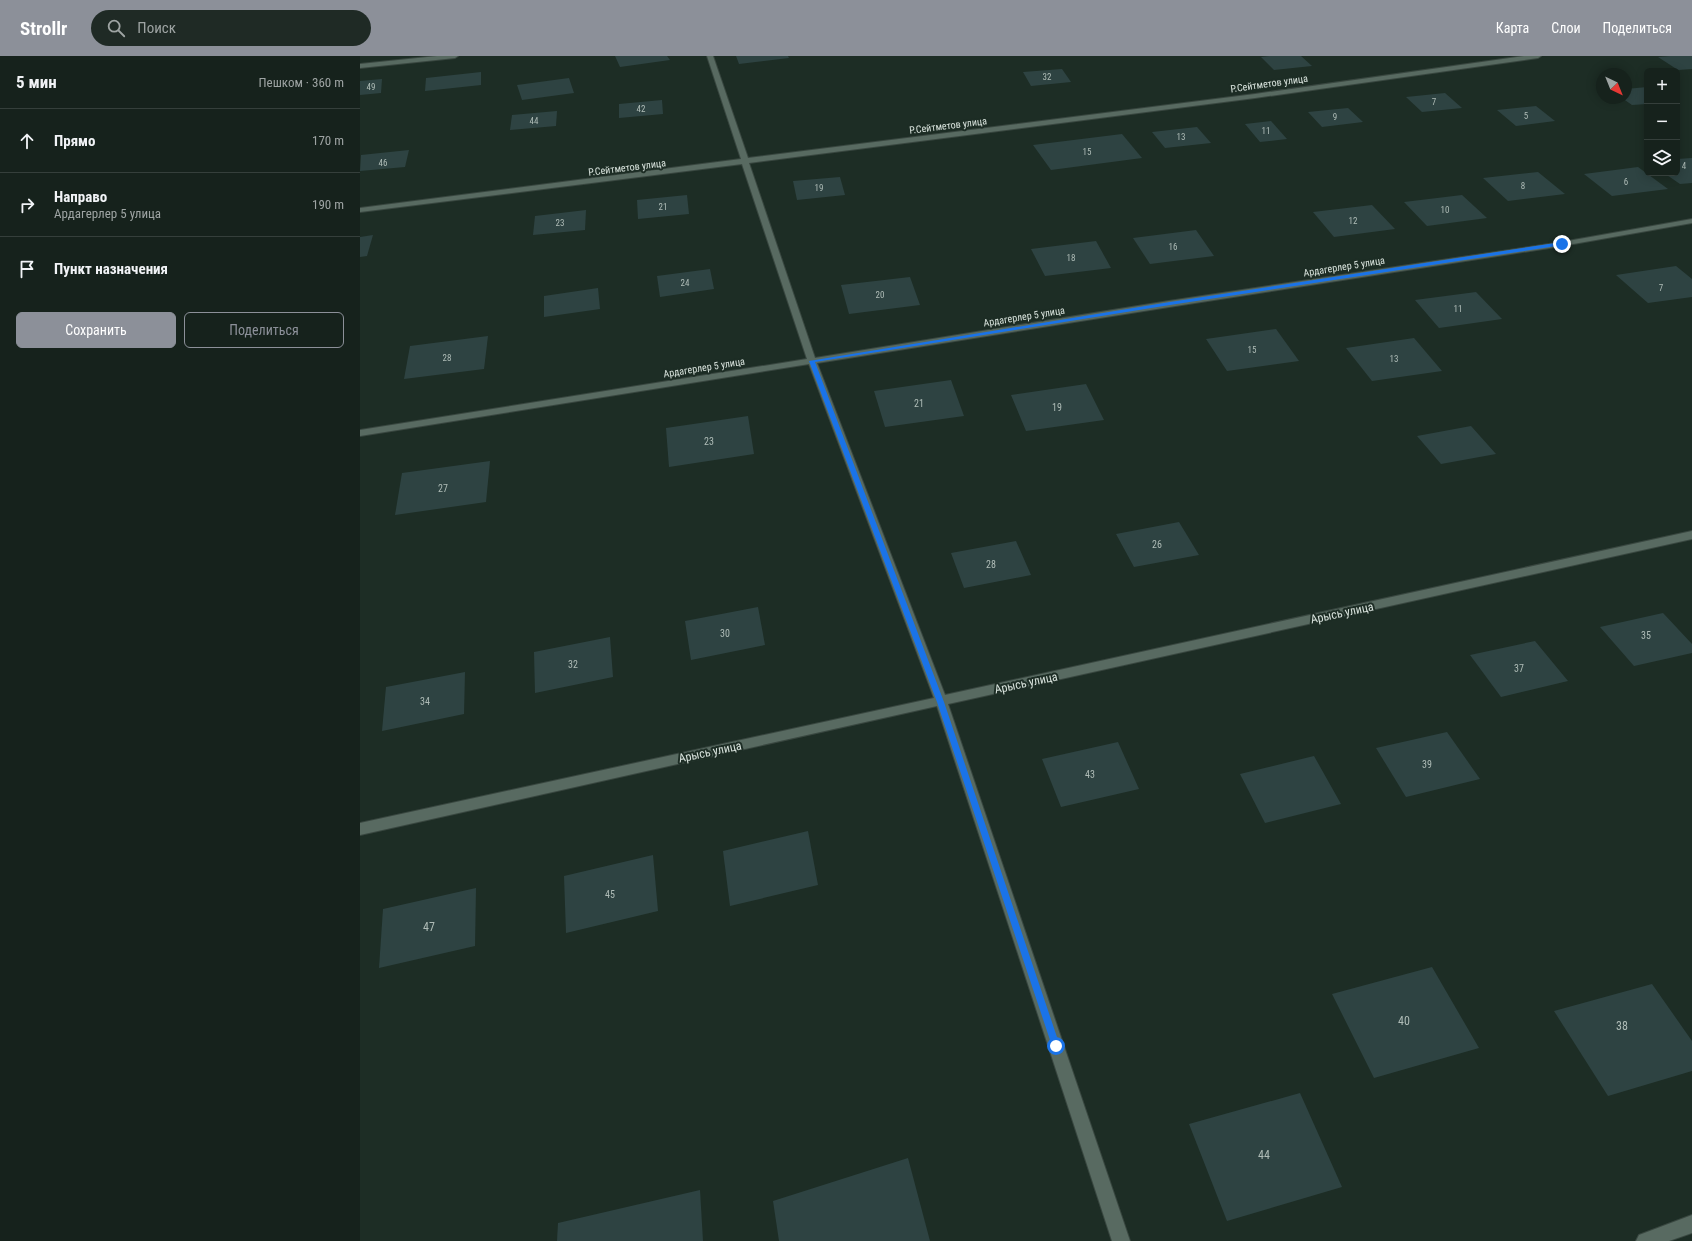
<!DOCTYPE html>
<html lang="ru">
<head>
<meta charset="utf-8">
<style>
  :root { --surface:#16221c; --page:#1f2a25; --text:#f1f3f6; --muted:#9ea4a3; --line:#353f3b; --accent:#8c9099 }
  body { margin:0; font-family:"Roboto Condensed",sans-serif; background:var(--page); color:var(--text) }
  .controls { position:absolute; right:12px; top:12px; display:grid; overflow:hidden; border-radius:6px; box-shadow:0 2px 10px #0003 }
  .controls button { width:36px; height:36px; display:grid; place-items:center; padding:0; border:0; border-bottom:1px solid var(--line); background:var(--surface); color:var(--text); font:20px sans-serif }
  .compass { position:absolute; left:1236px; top:12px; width:36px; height:36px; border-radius:50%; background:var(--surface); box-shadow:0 2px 10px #0003; rotate:137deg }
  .stop { position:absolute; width:12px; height:12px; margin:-9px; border:3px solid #1a73e8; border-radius:50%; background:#fff }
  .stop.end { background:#1a73e8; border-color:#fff; box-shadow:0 1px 4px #0008 }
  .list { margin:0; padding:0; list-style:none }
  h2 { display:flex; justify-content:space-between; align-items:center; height:52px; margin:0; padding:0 16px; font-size:17px }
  h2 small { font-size:13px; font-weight:400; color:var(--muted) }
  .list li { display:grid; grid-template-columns:26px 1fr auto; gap:12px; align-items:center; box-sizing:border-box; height:64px; padding:0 16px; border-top:1px solid var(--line) }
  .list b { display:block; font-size:15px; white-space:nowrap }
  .list p { margin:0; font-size:13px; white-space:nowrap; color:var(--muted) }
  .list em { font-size:13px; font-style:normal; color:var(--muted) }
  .actions { display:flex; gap:8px; padding:12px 16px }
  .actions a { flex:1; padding:9px 0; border:1px solid var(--accent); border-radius:6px; text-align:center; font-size:14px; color:var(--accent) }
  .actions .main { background:var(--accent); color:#fff }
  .icon { flex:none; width:22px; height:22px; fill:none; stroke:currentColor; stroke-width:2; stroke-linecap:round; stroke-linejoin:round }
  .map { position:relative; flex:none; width:1332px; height:1185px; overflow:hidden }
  header { display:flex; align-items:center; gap:24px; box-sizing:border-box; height:56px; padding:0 20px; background:var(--accent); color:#fff }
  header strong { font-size:19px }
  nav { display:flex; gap:22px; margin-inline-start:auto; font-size:14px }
  .search { width:280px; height:36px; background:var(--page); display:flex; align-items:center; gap:10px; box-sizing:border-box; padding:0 14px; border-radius:22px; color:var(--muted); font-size:15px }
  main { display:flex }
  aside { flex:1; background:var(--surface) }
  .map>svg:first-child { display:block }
  .building { fill:#2e4342 }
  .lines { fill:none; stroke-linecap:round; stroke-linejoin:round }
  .street-casing { stroke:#394740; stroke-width:2 }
  .street { fill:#586a61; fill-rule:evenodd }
  .route { fill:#1a73e8 }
  .labels { text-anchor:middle; stroke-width:4; stroke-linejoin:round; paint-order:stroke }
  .far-number-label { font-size:9px; fill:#afbcb7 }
  .far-street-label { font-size:10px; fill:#dae4de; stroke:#1d2d25 }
  .number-label { font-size:10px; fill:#afbcb7 }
  .street-label { font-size:12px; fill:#dae4de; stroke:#1d2d25 }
  .near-number-label { font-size:12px; fill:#afbcb7 }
</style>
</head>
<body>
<header>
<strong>Strollr</strong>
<div class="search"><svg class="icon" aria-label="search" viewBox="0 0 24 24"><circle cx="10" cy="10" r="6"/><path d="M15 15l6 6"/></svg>Поиск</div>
<nav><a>Карта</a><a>Слои</a><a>Поделиться</a></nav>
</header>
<main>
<aside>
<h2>5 мин<small>Пешком · 360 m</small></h2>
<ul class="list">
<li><svg class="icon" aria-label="ahead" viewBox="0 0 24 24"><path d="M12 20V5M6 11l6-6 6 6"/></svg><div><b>Прямо</b></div><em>170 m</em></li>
<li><svg class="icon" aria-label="right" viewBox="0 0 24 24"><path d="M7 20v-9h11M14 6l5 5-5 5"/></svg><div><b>Направо</b><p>Ардагерлер 5 улица</p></div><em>190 m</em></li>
<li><svg class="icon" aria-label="arrive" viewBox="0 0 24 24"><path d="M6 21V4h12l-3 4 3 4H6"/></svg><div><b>Пункт назначения</b></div></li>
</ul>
<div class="actions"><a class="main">Сохранить</a><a>Поделиться</a></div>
</aside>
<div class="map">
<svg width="1332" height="1185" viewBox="0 0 1332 1185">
  <rect width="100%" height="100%" fill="#1d2d25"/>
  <g class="building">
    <path d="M 255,0 L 307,0 L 310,4 L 260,11 Z"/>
    <path d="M 376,0 L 428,0 L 429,2 L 379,8 Z"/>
    <path d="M 909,0 L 941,0 L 952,10 L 914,14 L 901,1 Z"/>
    <path d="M 1310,0 L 1332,0 L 1332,13 L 1318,14 L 1298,1 Z"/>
    <path d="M 702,13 L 711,26 L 671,30 L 663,16 Z"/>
    <path d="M 121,16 L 121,29 L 65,35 L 66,22 Z"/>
    <path d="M 209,22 L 214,37 L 162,44 L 157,29 Z"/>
    <path d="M 22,23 L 21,37 L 0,39 L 0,25 Z"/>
    <path d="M 1287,31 L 1287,48 L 1272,49 L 1262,42 L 1266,42 L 1266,33 Z"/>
    <path d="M 1085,37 L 1102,52 L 1062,56 L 1046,41 Z"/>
    <path d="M 302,44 L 303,58 L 259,62 L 259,48 Z"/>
    <path d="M 1176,50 L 1195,65 L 1156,70 L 1137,54 Z"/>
    <path d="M 988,52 L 1003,66 L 962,71 L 948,56 Z"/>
    <path d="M 197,55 L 196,70 L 150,74 L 152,59 Z"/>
    <path d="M 911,65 L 927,83 L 900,86 L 885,68 Z"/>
    <path d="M 837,71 L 851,87 L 805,92 L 792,76 Z"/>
    <path d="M 762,78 L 782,102 L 691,114 L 673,89 Z"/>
    <path d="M 49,94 L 45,111 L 0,115 L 1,99 Z"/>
    <path d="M 1332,102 L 1332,127 L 1320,128 L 1304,117 L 1317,117 L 1317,103 Z"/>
    <path d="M 1278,111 L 1308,133 L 1252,140 L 1224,118 Z"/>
    <path d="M 1178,116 L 1205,138 L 1148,145 L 1123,122 Z"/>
    <path d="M 480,121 L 485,139 L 437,144 L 433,125 Z"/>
    <path d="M 327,139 L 329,158 L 278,163 L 277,144 Z"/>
    <path d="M 1102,139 L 1127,162 L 1067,170 L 1044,146 Z"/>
    <path d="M 1012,149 L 1035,173 L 974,181 L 953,156 Z"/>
    <path d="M 226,154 L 225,174 L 173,179 L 175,160 Z"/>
    <path d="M 836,174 L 854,200 L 790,208 L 773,182 Z"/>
    <path d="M 13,179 L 7,200 L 0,201 L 0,181 Z"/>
    <path d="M 736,185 L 751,212 L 685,220 L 671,193 Z"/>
    <path d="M 1316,210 L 1332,223 L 1332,241 L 1288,247 L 1256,219 Z"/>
    <path d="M 350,213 L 354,233 L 300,241 L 297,220 Z"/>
    <path d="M 550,221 L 560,249 L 489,258 L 481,229 Z"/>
    <path d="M 238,232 L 240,253 L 184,261 L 184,240 Z"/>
    <path d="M 1116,236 L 1142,263 L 1079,272 L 1055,244 Z"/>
    <path d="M 916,273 L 939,305 L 867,315 L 846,283 Z"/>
    <path d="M 128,280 L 124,313 L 44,323 L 50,290 Z"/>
    <path d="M 1054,282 L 1082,315 L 1012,325 L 986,292 Z"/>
    <path d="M 591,324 L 604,360 L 525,371 L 514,335 Z"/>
    <path d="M 726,328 L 744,364 L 666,375 L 651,339 Z"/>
    <path d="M 388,360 L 394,398 L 309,411 L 306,372 Z"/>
    <path d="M 1111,370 L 1136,398 L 1081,408 L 1057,380 Z"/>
    <path d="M 130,405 L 126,446 L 35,459 L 42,417 Z"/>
    <path d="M 819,466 L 839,499 L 774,511 L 756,478 Z"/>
    <path d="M 656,485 L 671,519 L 604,532 L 591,497 Z"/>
    <path d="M 398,551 L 405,589 L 331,604 L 325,565 Z"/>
    <path d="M 1303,557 L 1332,588 L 1332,597 L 1274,610 L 1240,571 Z"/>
    <path d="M 250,581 L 253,621 L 175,637 L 174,596 Z"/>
    <path d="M 1175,585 L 1208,625 L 1141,641 L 1110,599 Z"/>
    <path d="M 105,616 L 104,658 L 22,675 L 26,631 Z"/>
    <path d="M 1087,676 L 1120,723 L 1046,741 L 1016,692 Z"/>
    <path d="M 758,686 L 779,733 L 701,751 L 682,703 Z"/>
    <path d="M 954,700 L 981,748 L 905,767 L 880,718 Z"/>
    <path d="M 448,775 L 458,829 L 370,850 L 363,795 Z"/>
    <path d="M 293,799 L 298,855 L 206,877 L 204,820 Z"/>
    <path d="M 116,832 L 115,890 L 19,912 L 23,853 Z"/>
    <path d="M 1072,911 L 1119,992 L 1014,1022 L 972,938 Z"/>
    <path d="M 1292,928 L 1332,985 L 1332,1015 L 1248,1040 L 1194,955 Z"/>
    <path d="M 940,1037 L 982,1131 L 867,1165 L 829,1068 Z"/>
    <path d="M 548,1102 L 570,1185 L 419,1185 L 413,1145 Z"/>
    <path d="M 340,1134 L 343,1185 L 197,1185 L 198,1167 Z"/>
  </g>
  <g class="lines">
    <g class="street-casing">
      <g id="street">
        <path d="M 77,0 L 98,0 L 95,2 L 0,12 L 0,8 Z"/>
        <path d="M 347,0 L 353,0 L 388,102 L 895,38 L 1164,0 L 1181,0 L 1178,2 L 895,42 L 389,107 L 455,302 L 809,245 L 1202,186 L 1332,163 L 1332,167 L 1202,190 L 809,251 L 457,307 L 585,639 L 1332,475 L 1332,483 L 588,648 L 770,1185 L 752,1185 L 577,650 L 0,779 L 0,767 L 574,642 L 449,308 L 0,380 L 0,374 L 447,303 L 382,108 L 0,156 L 0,152 L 381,103 Z"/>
        <path d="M 1332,1159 L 1332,1177 L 1309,1185 L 1276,1185 L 1279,1179 Z"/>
      </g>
    </g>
    <use href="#street" class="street"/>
  </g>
  <path class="route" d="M 1202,186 L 1203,189 L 810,249 L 455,306 L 584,646 L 700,990 L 699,993 L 693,993 L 577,646 L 449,305 L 810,246 Z"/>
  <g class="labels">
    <g class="far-number-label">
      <text x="687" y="24">32</text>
      <text x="11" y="34">49</text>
      <text x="1074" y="49">7</text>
      <text x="281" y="56">42</text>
      <text x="1166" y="63">5</text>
      <text x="975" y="64">9</text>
      <text x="174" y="68">44</text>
      <text x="906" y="78">11</text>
      <text x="821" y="84">13</text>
      <text x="727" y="99">15</text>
      <text x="23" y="110">46</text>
      <text x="1324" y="113">4</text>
      <text x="1266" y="129">6</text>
      <text x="1163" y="133">8</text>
      <text x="459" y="135">19</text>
      <text x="303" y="154">21</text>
      <text x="1085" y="157">10</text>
      <text x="993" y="168">12</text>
      <text x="200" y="170">23</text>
      <text x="813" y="194">16</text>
      <text x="711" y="205">18</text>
      <text x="325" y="230">24</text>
      <text x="1301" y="235">7</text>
      <text x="520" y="242">20</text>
      <text x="1098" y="256">11</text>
      <text x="892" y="297">15</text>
      <text x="87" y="305">28</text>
      <text x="1034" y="306">13</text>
    </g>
    <g class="far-street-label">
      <text transform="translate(909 27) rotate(-8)" y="4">Р.Сейтметов улица</text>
      <text transform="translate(588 69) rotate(-7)" y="4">Р.Сейтметов улица</text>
      <text transform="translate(267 111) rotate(-7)" y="4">Р.Сейтметов улица</text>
      <text transform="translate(984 210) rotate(-9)" y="4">Ардагерлер 5 улица</text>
      <text transform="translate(664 260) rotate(-9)" y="4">Ардагерлер 5 улица</text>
      <text transform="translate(344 311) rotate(-9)" y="4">Ардагерлер 5 улица</text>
    </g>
    <g class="number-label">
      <text x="559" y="351">21</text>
      <text x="697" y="355">19</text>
      <text x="349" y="389">23</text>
      <text x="83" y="436">27</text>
      <text x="797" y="492">26</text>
      <text x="631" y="512">28</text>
      <text x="365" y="581">30</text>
      <text x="1286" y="583">35</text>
      <text x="213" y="612">32</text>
      <text x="1159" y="616">37</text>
      <text x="65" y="649">34</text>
      <text x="1067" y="712">39</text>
      <text x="730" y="722">43</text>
      <text x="250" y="842">45</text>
    </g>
    <g class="street-label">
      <text transform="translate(982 557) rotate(-12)" y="4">Арысь улица</text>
      <text transform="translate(666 627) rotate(-12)" y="4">Арысь улица</text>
      <text transform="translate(350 696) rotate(-12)" y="4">Арысь улица</text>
    </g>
    <g class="near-number-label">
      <text x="69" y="875">47</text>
      <text x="1044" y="969">40</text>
      <text x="1262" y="974">38</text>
      <text x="904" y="1103">44</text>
    </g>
  </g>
</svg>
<div class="controls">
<button>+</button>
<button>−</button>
<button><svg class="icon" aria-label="layers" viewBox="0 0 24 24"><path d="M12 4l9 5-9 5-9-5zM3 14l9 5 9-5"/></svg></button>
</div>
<svg class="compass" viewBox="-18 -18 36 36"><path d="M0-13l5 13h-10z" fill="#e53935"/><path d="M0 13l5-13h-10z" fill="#9ea4a3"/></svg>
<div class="stop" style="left:696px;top:990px"></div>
<div class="stop end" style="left:1202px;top:188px"></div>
</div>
</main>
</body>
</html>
